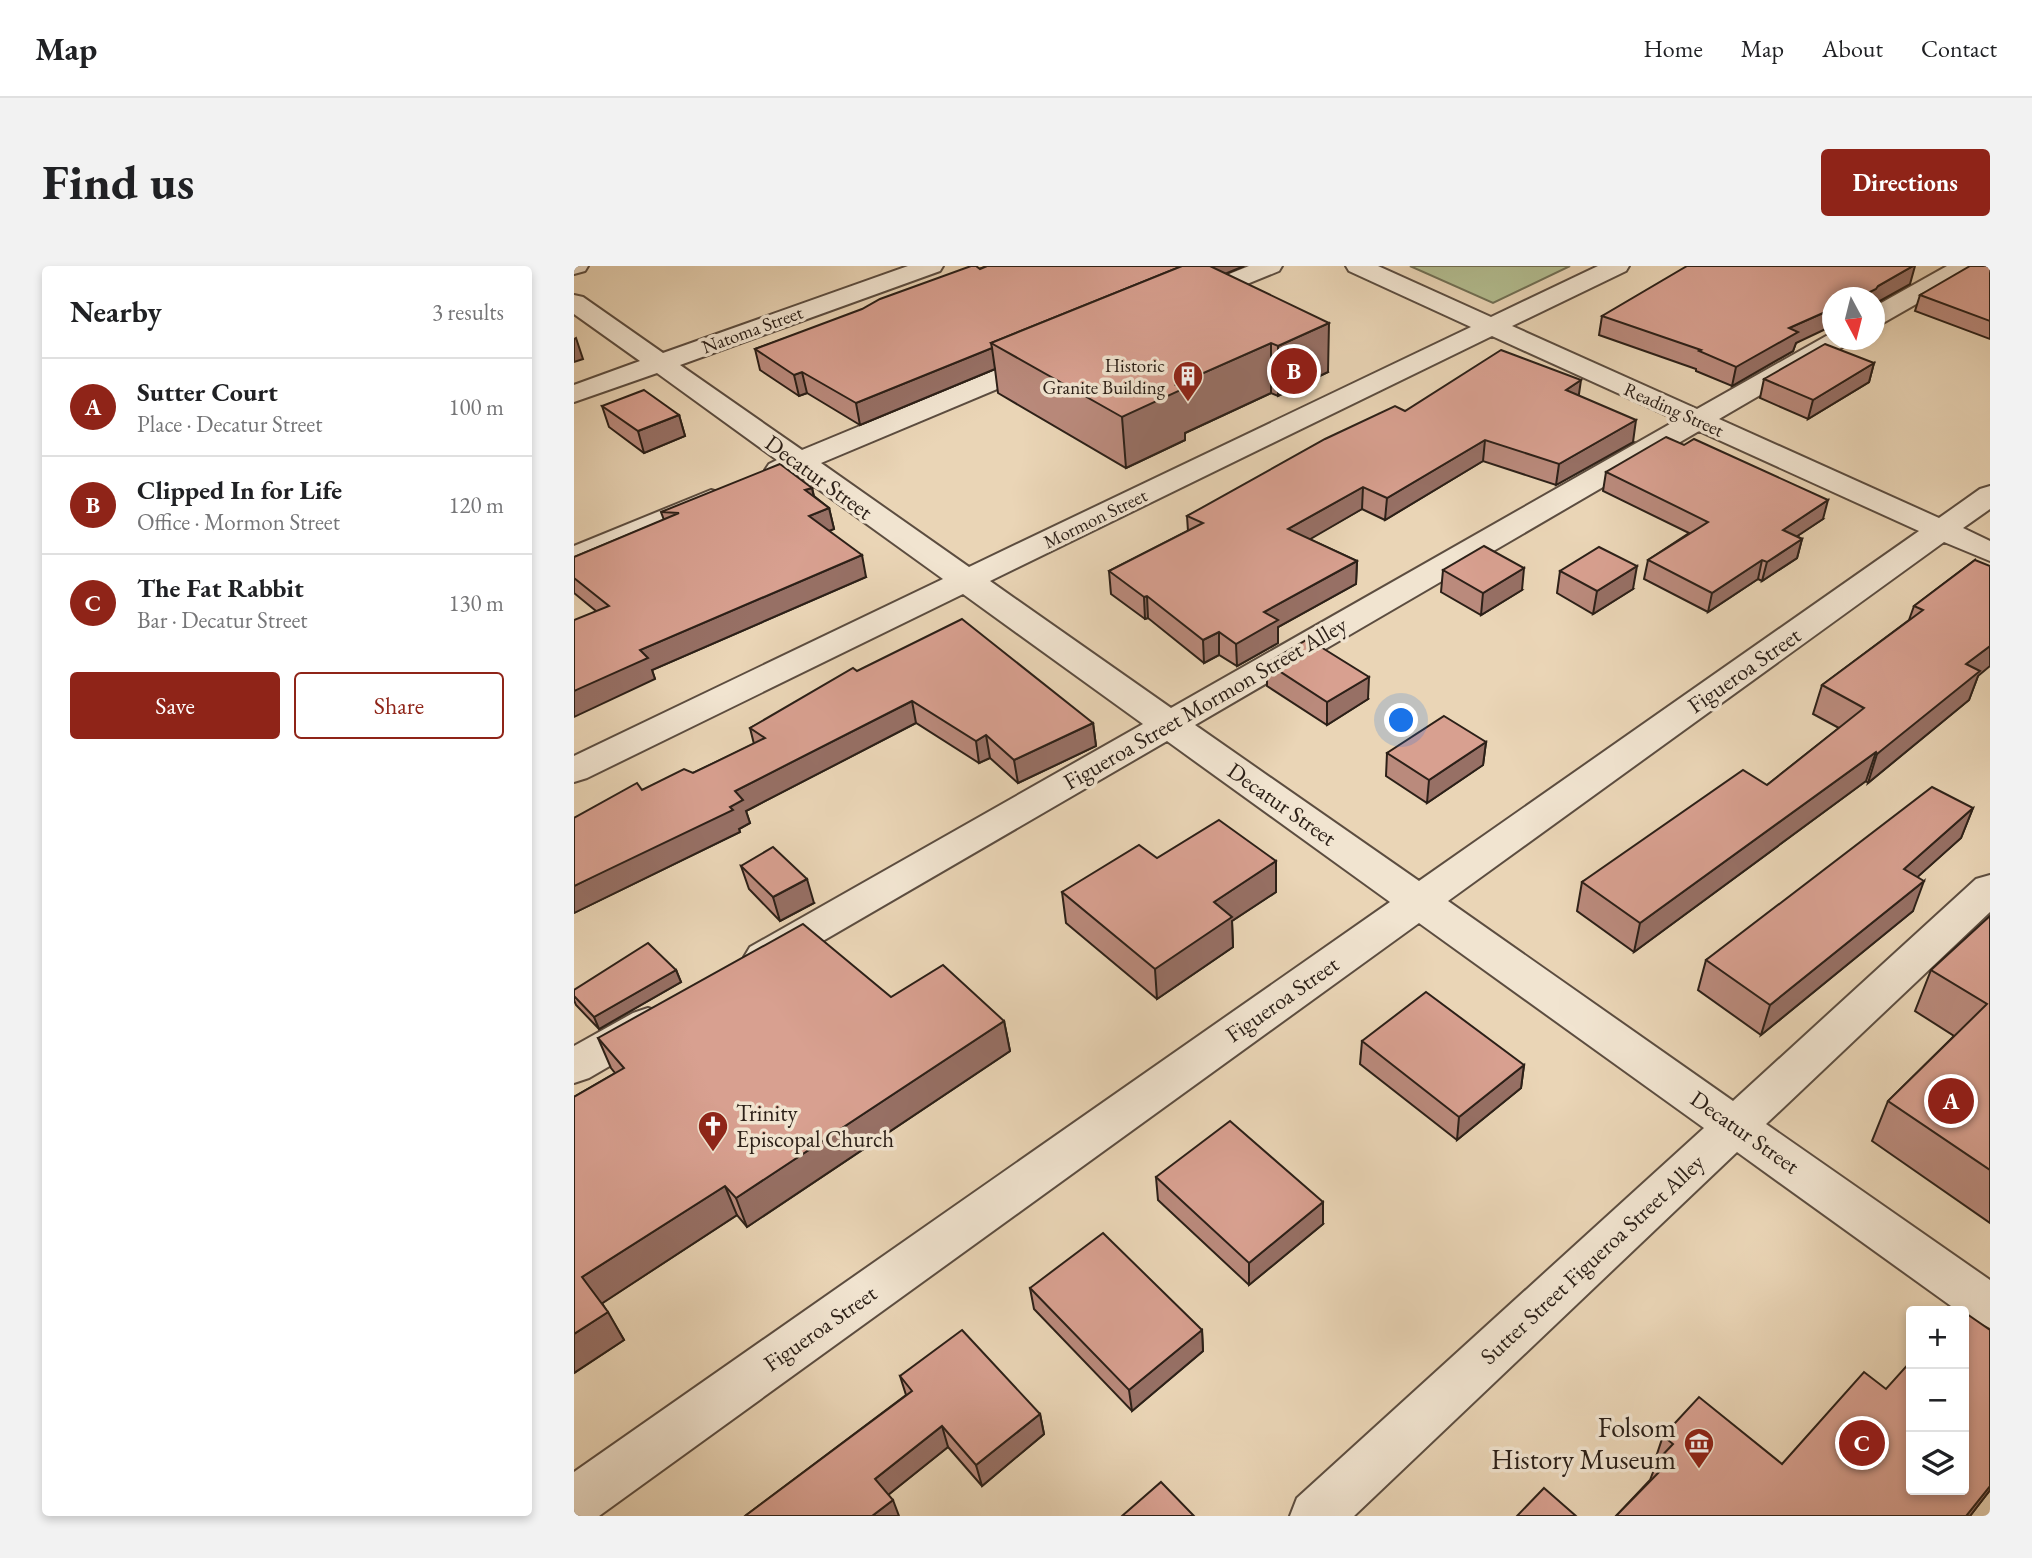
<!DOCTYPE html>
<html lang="en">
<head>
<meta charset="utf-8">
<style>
  :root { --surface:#fff; --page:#f2f2f2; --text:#202124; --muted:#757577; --line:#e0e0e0; --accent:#8f2418 }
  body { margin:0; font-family:"EB Garamond",serif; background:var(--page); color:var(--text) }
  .controls { position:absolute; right:21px; bottom:21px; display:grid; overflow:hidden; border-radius:7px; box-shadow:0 4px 10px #0003 }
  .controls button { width:63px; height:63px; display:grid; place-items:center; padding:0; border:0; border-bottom:2px solid var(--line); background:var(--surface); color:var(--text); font:35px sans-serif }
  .compass { position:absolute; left:1248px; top:21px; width:63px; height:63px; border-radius:50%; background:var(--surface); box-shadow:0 4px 10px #0003; rotate:173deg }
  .you { position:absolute; left:828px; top:455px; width:24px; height:24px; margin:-18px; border:5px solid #fff; border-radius:50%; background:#1a73e8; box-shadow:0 0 0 10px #1a73e833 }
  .badge { display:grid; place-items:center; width:46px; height:46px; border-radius:50%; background:var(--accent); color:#fff; font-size:23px; font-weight:700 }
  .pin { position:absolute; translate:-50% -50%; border:4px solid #fff; box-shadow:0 2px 7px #0006 }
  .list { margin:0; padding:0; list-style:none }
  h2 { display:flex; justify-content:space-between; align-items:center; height:91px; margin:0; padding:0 28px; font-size:30px }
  h2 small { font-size:23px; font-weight:400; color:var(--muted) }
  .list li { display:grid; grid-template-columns:46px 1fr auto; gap:21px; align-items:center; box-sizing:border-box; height:98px; padding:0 28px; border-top:2px solid var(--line) }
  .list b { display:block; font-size:26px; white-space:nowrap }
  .list p { margin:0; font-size:23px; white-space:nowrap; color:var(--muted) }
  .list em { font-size:23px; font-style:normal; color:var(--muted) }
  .actions { display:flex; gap:14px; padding:21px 28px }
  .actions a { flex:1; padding:16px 0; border:2px solid var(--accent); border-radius:7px; text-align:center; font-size:24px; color:var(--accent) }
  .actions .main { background:var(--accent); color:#fff }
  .icon { flex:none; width:38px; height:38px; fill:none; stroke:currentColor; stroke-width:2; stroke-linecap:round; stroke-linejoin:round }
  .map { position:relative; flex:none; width:1416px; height:1250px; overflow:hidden; border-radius:7px }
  header { display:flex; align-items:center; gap:42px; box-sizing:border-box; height:98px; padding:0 35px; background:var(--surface); border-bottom:2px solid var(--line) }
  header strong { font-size:33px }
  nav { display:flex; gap:38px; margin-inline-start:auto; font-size:24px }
  .intro { display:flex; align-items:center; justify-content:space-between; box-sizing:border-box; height:168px; padding:0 42px }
  h1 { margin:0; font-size:49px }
  .button { padding:18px 32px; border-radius:7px; background:var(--accent); color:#fff; font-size:24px; font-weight:700 }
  main { display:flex; gap:42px; padding:0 42px }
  aside { flex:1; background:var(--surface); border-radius:7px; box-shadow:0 4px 10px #0003 }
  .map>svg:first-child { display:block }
  .green { fill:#b3be91; stroke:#706f54; stroke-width:2 }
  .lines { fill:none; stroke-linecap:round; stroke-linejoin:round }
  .minor-casing { stroke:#5c4d40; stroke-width:4 }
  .minor { fill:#f1e4d0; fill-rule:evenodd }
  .wall { fill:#ba8a7c; stroke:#2c2018; stroke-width:2 }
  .shaded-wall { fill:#977065; stroke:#2c2018; stroke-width:2 }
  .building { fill:#d8a090; stroke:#2c2018; stroke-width:2 }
  .labels { text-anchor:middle; stroke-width:7; stroke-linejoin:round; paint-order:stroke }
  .far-street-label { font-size:19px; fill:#2c2018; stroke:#f1e4d0 }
  .far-poi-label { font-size:19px; fill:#2c2018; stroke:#f1e4d0; text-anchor:end }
  .street-label { font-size:23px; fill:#2c2018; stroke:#f1e4d0 }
  .poi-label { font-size:23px; fill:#2c2018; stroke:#f1e4d0; text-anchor:start }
  .near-poi-label { font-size:28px; fill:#2c2018; stroke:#f1e4d0; text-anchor:end }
</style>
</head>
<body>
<header>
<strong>Map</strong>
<nav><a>Home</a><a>Map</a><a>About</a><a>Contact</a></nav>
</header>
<div class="intro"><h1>Find us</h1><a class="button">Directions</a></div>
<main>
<aside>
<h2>Nearby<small>3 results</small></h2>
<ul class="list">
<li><span class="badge">A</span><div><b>Sutter Court</b><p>Place · Decatur Street</p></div><em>100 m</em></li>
<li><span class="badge">B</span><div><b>Clipped In for Life</b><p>Office · Mormon Street</p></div><em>120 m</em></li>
<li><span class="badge">C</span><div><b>The Fat Rabbit</b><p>Bar · Decatur Street</p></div><em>130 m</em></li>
</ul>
<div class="actions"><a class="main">Save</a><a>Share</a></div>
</aside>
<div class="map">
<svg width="1416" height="1250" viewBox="0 0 1416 1250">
  <rect width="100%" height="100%" fill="#ead5b6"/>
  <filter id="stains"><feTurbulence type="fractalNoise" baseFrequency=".00286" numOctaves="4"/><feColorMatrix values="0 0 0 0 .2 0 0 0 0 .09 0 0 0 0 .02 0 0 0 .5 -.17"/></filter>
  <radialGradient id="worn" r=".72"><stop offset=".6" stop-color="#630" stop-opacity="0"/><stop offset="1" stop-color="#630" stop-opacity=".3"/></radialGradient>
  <path class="green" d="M 836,0 L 996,0 L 919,37 Z"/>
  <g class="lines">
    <g class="minor-casing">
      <g id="minor">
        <path d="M 0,0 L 14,0 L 11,5 L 0,8 Z"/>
        <path d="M 334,0 L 369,0 L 366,5 L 106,99 L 228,184 L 460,88 L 469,86 L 478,88 L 482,94 L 478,100 L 247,197 L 395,301 L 897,61 L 775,5 L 772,0 L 804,0 L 917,51 L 1024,0 L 1055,0 L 1052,5 L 938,60 L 1123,143 L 1254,69 L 1258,67 L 1258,74 L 1276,74 L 1272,79 L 1145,153 L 1365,252 L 1406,223 L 1416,220 L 1416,243 L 1389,262 L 1416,275 L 1416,295 L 1370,276 L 874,635 L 1159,835 L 1402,613 L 1416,609 L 1416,646 L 1192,858 L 1416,1014 L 1416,1062 L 1390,1049 L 1390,1045 L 1384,1045 L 1163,886 L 780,1250 L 716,1250 L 723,1232 L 1130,862 L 845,657 L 25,1250 L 0,1250 L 0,1206 L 816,636 L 593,475 L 204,701 L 190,706 L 176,701 L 170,691 L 176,681 L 569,458 L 389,328 L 13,512 L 0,516 L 0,490 L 369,313 L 222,207 L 205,213 L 195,210 L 191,204 L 195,198 L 203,194 L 83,107 L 0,136 L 0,119 L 66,95 L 0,48 L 0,29 L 9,31 L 89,87 ZM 918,70 L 1103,154 L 597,442 L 416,315 ZM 1125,165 L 1345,265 L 845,615 L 621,459 Z"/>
        <path d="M 675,0 L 708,0 L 705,5 L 624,38 L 615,40 L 606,38 L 603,33 L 606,28 Z"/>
        <path d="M 1373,0 L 1403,0 L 1400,5 L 1309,57 L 1300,59 L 1300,41 Z"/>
        <path d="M 137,224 L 147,227 L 152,233 L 147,239 L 0,300 L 0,280 Z"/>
        <path d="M 74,742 L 89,747 L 95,758 L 89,769 L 15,812 L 0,817 L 0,780 L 59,747 Z"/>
      </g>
    </g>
    <use href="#minor" class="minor"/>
  </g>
  <g class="wall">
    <path d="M 413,0 L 670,0 L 651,8 L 754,106 L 704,130 L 697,127 L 611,167 L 611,174 L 552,202 L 424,127 L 421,103 L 286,159 L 233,127 L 225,130 L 186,104 L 181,83 Z"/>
    <path d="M 1416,0 L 1416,73 L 1341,45 L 1346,29 Z"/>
    <path d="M 1336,18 L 1300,38 L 1300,32 L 1222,77 L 1219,85 L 1158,120 L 1122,105 L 1122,103 L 1025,69 L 1028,50 Z"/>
    <path d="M 1300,97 L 1295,116 L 1234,153 L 1186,132 L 1190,113 Z"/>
    <path d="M 28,140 L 105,149 L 111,170 L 70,187 L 35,161 Z"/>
    <path d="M 831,145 L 1059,176 L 982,219 L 909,195 L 811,254 L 788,243 L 735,273 L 783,295 L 782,318 L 704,361 L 704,377 L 663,400 L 645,389 L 630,397 L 574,352 L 571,353 L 537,328 L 535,305 L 614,265 L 613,250 Z"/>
    <path d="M 1032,206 L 1249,253 L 1223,270 L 1228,273 L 1223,292 L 1188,315 L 1184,313 L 1134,346 L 1070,313 L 1074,294 L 1115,267 L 1029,225 Z"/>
    <path d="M 238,222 L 240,230 L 255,242 L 260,263 L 255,265 L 292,311 L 78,404 L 81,413 L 22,345 L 0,327 L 0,291 L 90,254 L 87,246 Z"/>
    <path d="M 1401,294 L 1404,410 L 1395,434 L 1294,517 L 1292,515 L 1060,686 L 1003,645 L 1008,616 L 1193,519 L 1265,462 L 1239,448 L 1248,419 L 1335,354 L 1340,340 Z"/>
    <path d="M 869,304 L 948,324 L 907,349 L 867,326 Z"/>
    <path d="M 986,305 L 1059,323 L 1019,348 L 983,327 Z"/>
    <path d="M 693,397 L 794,433 L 753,459 L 693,420 Z"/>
    <path d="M 283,405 L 519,457 L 522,480 L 444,517 L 416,492 L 405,497 L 342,457 L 172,545 L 176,557 L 165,563 L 166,566 L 0,647 L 0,552 L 68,524 L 119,507 L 180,478 L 176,462 Z"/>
    <path d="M 912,476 L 909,499 L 853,537 L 812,510 L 813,487 Z"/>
    <path d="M 1399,542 L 1387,572 L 1343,611 L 1339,645 L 1187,769 L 1124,724 L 1132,694 Z"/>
    <path d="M 583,592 L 702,595 L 702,626 L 658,655 L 659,681 L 583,733 L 492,657 L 488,626 Z"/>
    <path d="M 167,600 L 240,637 L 206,655 L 175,623 Z"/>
    <path d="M 1416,650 L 1416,957 L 1298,875 L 1314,835 L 1380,770 L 1341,745 L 1357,704 Z"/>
    <path d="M 102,704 L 107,716 L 25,763 L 2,739 L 0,734 L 0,724 Z"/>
    <path d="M 317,731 L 430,755 L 436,785 L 173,961 L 163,949 L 28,1037 L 50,1074 L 0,1107 L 0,831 L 41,807 L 37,802 L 24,772 Z"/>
    <path d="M 788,775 L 950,799 L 947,822 L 883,874 L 786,798 Z"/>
    <path d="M 582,911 L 749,958 L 675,1019 L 584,934 Z"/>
    <path d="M 456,1022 L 628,1064 L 629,1085 L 558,1145 L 460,1043 Z"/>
    <path d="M 1416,1064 L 1416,1224 L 1396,1250 L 1042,1250 L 1076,1214 L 1081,1201 L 1079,1200 L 1089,1170 L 1208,1198 L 1312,1123 Z"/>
    <path d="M 326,1110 L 466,1148 L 470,1168 L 408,1220 L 374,1181 L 314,1229 L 171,1250 L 332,1129 Z"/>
  </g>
  <g class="shaded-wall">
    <path d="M 620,0 L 670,0 L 445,93 Z"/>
    <path d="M 1339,0 L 1341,0 L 1336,18 L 1300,38 L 1300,32 L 1284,32 Z"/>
    <path d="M 1258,43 L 1258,60 L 1222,77 L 1219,85 L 1158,120 L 1162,101 L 1215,62 Z"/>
    <path d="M 755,57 L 754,106 L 704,130 L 704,80 Z"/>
    <path d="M 2,72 L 9,93 L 0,96 L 0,73 Z"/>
    <path d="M 697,77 L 697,127 L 611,167 L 611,174 L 552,202 L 548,151 L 602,119 Z"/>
    <path d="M 418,82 L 421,103 L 286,159 L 282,137 Z"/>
    <path d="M 1300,97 L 1295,116 L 1234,153 L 1239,134 Z"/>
    <path d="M 228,106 L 233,127 L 225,130 L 220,109 Z"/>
    <path d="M 1007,114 L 1004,135 L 992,124 Z"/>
    <path d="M 105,149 L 111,170 L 70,187 L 64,165 Z"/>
    <path d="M 1062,154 L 1059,176 L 982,219 L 985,198 Z"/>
    <path d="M 911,174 L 909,195 L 811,254 L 813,232 Z"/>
    <path d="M 789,221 L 788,243 L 714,286 L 714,263 Z"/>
    <path d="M 238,222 L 242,242 L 231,224 Z"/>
    <path d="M 1254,234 L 1249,253 L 1204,283 L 1209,264 Z"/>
    <path d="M 255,242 L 260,263 L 240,271 L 235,250 Z"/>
    <path d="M 1228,273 L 1223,292 L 1188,315 L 1193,296 Z"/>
    <path d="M 288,289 L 292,311 L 78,404 L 81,413 L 0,451 L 0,425 L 66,384 Z"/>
    <path d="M 1188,294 L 1184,313 L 1134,346 L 1138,327 Z"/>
    <path d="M 783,295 L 782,318 L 704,361 L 704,377 L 663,400 L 662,378 L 690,346 Z"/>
    <path d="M 1063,300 L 1059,323 L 1019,348 L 1023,325 Z"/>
    <path d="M 950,302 L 948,324 L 907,349 L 909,327 Z"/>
    <path d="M 573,330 L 574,352 L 571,353 L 570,331 Z"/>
    <path d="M 645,366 L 645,389 L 630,397 L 629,374 Z"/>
    <path d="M 1416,380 L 1416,400 L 1404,410 L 1395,434 L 1294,517 L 1303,488 L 1392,398 Z"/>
    <path d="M 795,411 L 794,433 L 753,459 L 753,436 Z"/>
    <path d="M 338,435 L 342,457 L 172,545 L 176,557 L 165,563 L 166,566 L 0,647 L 0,620 L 156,541 L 161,525 Z"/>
    <path d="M 519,457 L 522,480 L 444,517 L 440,494 Z"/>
    <path d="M 412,469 L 416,492 L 405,497 L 402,475 Z"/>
    <path d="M 912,476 L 909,499 L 853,537 L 855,514 Z"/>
    <path d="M 1302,486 L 1292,515 L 1060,686 L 1066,657 Z"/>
    <path d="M 1399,542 L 1387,572 L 1319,633 L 1330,603 Z"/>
    <path d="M 702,595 L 702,626 L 658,655 L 659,681 L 583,733 L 581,703 L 640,636 Z"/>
    <path d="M 233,613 L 240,637 L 206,655 L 199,631 Z"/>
    <path d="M 1350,615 L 1339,645 L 1187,769 L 1196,739 Z"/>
    <path d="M 102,704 L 107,716 L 25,763 L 20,751 Z"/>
    <path d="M 430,755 L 436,785 L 173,961 L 162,932 Z"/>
    <path d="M 950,799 L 947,822 L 883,874 L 885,851 Z"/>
    <path d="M 151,920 L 163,949 L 24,1040 L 8,1011 Z"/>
    <path d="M 749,936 L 749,958 L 675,1019 L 675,997 Z"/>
    <path d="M 34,1046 L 50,1074 L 0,1107 L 0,1068 Z"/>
    <path d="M 628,1064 L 629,1085 L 558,1145 L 555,1124 Z"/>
    <path d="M 466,1148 L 470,1168 L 408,1220 L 402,1199 Z"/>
    <path d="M 368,1160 L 374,1181 L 309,1233 L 301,1213 Z"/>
    <path d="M 1416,1220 L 1416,1224 L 1396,1250 L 1392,1250 Z"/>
    <path d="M 319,1234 L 325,1250 L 298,1250 Z"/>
  </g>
  <g class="building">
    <path d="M 397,0 L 402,0 L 406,3 L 413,0 L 608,0 L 417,77 L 418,82 L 282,137 L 228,106 L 220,109 L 181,83 L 288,43 L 306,33 Z"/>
    <path d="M 608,0 L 636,0 L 755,57 L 704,80 L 697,77 L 602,119 L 609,123 L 548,151 L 417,77 Z"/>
    <path d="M 1113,0 L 1339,0 L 1304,20 L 1302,23 L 1284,32 L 1258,32 L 1258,43 L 1215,62 L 1224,66 L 1162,101 L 1125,85 L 1127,84 L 1028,50 Z"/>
    <path d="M 1396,0 L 1416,0 L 1416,55 L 1346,29 Z"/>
    <path d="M 1251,78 L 1300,97 L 1239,134 L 1190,113 Z"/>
    <path d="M 927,84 L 1007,114 L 992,124 L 1062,154 L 985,198 L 911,174 L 813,232 L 789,221 L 714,263 L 783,295 L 690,346 L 704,354 L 662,378 L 645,366 L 629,374 L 573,330 L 570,331 L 535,305 L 629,257 L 613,250 L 751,173 L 821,140 L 831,145 Z"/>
    <path d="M 70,124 L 105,149 L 64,165 L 28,140 Z"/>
    <path d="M 1092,171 L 1110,179 L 1120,173 L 1254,234 L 1209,264 L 1228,273 L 1193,296 L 1188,294 L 1138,327 L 1074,294 L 1134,256 L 1032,206 Z"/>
    <path d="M 206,198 L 238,222 L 231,224 L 255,242 L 235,250 L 288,289 L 66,384 L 74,392 L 0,425 L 0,354 L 35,340 L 0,312 L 0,291 L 105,247 L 87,246 Z"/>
    <path d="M 910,280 L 950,302 L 909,327 L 869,304 Z"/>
    <path d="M 1025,281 L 1063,300 L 1023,325 L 986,305 Z"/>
    <path d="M 1401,294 L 1416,300 L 1416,380 L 1392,398 L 1406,405 L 1303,488 L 1302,486 L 1066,657 L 1008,616 L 1169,504 L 1193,519 L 1290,442 L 1248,419 L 1349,344 L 1340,340 Z"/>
    <path d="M 388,353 L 519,457 L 440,494 L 412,469 L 402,475 L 338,435 L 161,525 L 169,534 L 156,541 L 159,544 L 0,620 L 0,552 L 63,517 L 68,524 L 110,503 L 119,507 L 191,472 L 176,462 L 279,402 L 283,405 Z"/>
    <path d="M 734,373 L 795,411 L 753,436 L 693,397 Z"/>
    <path d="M 870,450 L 912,476 L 855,514 L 813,487 Z"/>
    <path d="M 1358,521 L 1399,542 L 1330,603 L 1350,615 L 1196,739 L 1132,694 Z"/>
    <path d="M 645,554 L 702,595 L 640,636 L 658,651 L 581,703 L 488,626 L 565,579 L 583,592 Z"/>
    <path d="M 199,581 L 233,613 L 199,631 L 167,600 Z"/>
    <path d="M 1416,650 L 1416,904 L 1314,835 L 1413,738 L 1357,704 Z"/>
    <path d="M 229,658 L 317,731 L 369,699 L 430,755 L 162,932 L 151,920 L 8,1011 L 34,1046 L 0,1068 L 0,831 L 50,802 L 24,772 Z"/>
    <path d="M 74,677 L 102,704 L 20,751 L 0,730 L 0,724 Z"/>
    <path d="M 852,726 L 950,799 L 885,851 L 788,775 Z"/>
    <path d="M 656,855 L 749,936 L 675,997 L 582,911 Z"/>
    <path d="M 529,967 L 628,1064 L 555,1124 L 456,1022 Z"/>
    <path d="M 1384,1042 L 1389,1045 L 1381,1045 Z"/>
    <path d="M 1390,1046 L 1416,1064 L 1416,1220 L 1392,1250 L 1042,1250 L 1090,1201 L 1083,1195 L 1099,1178 L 1089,1170 L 1125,1131 L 1208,1198 L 1290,1106 L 1312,1123 L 1337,1095 L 1337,1224 L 1390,1224 Z"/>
    <path d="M 388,1064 L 466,1148 L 402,1199 L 368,1160 L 301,1213 L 319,1234 L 298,1250 L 171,1250 L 338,1125 L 326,1110 Z"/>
    <path d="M 587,1216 L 620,1250 L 548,1250 Z"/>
    <path d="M 970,1222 L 1002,1250 L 943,1250 Z"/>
  </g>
  <defs>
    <g id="building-pin" transform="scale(1.575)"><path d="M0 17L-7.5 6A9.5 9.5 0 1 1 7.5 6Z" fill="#8f2418" stroke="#f1e4d0"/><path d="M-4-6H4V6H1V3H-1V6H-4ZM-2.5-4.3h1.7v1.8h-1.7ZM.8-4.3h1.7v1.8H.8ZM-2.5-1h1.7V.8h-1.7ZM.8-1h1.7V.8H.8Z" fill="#fff"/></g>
    <g id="church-pin" transform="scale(1.575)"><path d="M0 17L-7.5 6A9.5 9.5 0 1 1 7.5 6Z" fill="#8f2418" stroke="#f1e4d0"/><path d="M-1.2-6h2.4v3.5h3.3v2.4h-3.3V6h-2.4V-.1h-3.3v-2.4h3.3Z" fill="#fff"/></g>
    <g id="museum-pin" transform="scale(1.575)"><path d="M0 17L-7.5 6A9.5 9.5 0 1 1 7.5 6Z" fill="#8f2418" stroke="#f1e4d0"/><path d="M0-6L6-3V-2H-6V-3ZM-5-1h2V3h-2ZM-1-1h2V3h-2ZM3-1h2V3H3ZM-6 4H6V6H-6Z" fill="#fff"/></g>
  </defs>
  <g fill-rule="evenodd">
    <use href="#building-pin" x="614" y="110"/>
    <use href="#church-pin" x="139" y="860"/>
    <use href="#museum-pin" x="1125" y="1177"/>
  </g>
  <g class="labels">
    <g class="far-street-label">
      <text transform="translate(178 63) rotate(-20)" y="7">Natoma Street</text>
      <text transform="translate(1100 143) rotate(24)" y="7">Reading Street</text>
      <text transform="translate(521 252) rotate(-26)" y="7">Mormon Street</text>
    </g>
    <g class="far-poi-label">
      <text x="591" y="106">Historic<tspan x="591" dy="22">Granite Building</tspan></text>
    </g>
    <g class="street-label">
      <text transform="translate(245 211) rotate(36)" y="8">Decatur Street</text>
      <text transform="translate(1170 404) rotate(-35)" y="8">Figueroa Street</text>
      <text transform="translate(631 437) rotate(-30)" y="8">Figueroa Street Mormon Street Alley</text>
      <text transform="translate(708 538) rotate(35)" y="8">Decatur Street</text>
      <text transform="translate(708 733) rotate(-35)" y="8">Figueroa Street</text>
      <text transform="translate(1171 866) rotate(35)" y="8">Decatur Street</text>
      <text transform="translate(1018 993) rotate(-43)" y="8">Sutter Street Figueroa Street Alley</text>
      <text transform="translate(246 1062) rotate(-35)" y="8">Figueroa Street</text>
    </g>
    <g class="poi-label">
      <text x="162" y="855">Trinity<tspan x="162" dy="26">Episcopal Church</tspan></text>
    </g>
    <g class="near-poi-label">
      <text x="1102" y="1171">Folsom<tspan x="1102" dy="32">History Museum</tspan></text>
    </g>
  </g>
  <rect width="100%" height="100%" filter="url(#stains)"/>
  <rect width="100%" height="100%" fill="url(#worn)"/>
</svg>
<div class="controls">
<button>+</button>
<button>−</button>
<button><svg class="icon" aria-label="layers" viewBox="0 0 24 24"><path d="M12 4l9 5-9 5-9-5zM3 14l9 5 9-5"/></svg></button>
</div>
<svg class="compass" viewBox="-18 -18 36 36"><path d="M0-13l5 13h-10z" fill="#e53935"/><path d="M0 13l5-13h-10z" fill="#757577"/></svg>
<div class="you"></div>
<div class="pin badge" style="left:1377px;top:835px">A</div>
<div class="pin badge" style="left:720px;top:105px">B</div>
<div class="pin badge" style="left:1288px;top:1177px">C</div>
</div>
</main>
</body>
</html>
